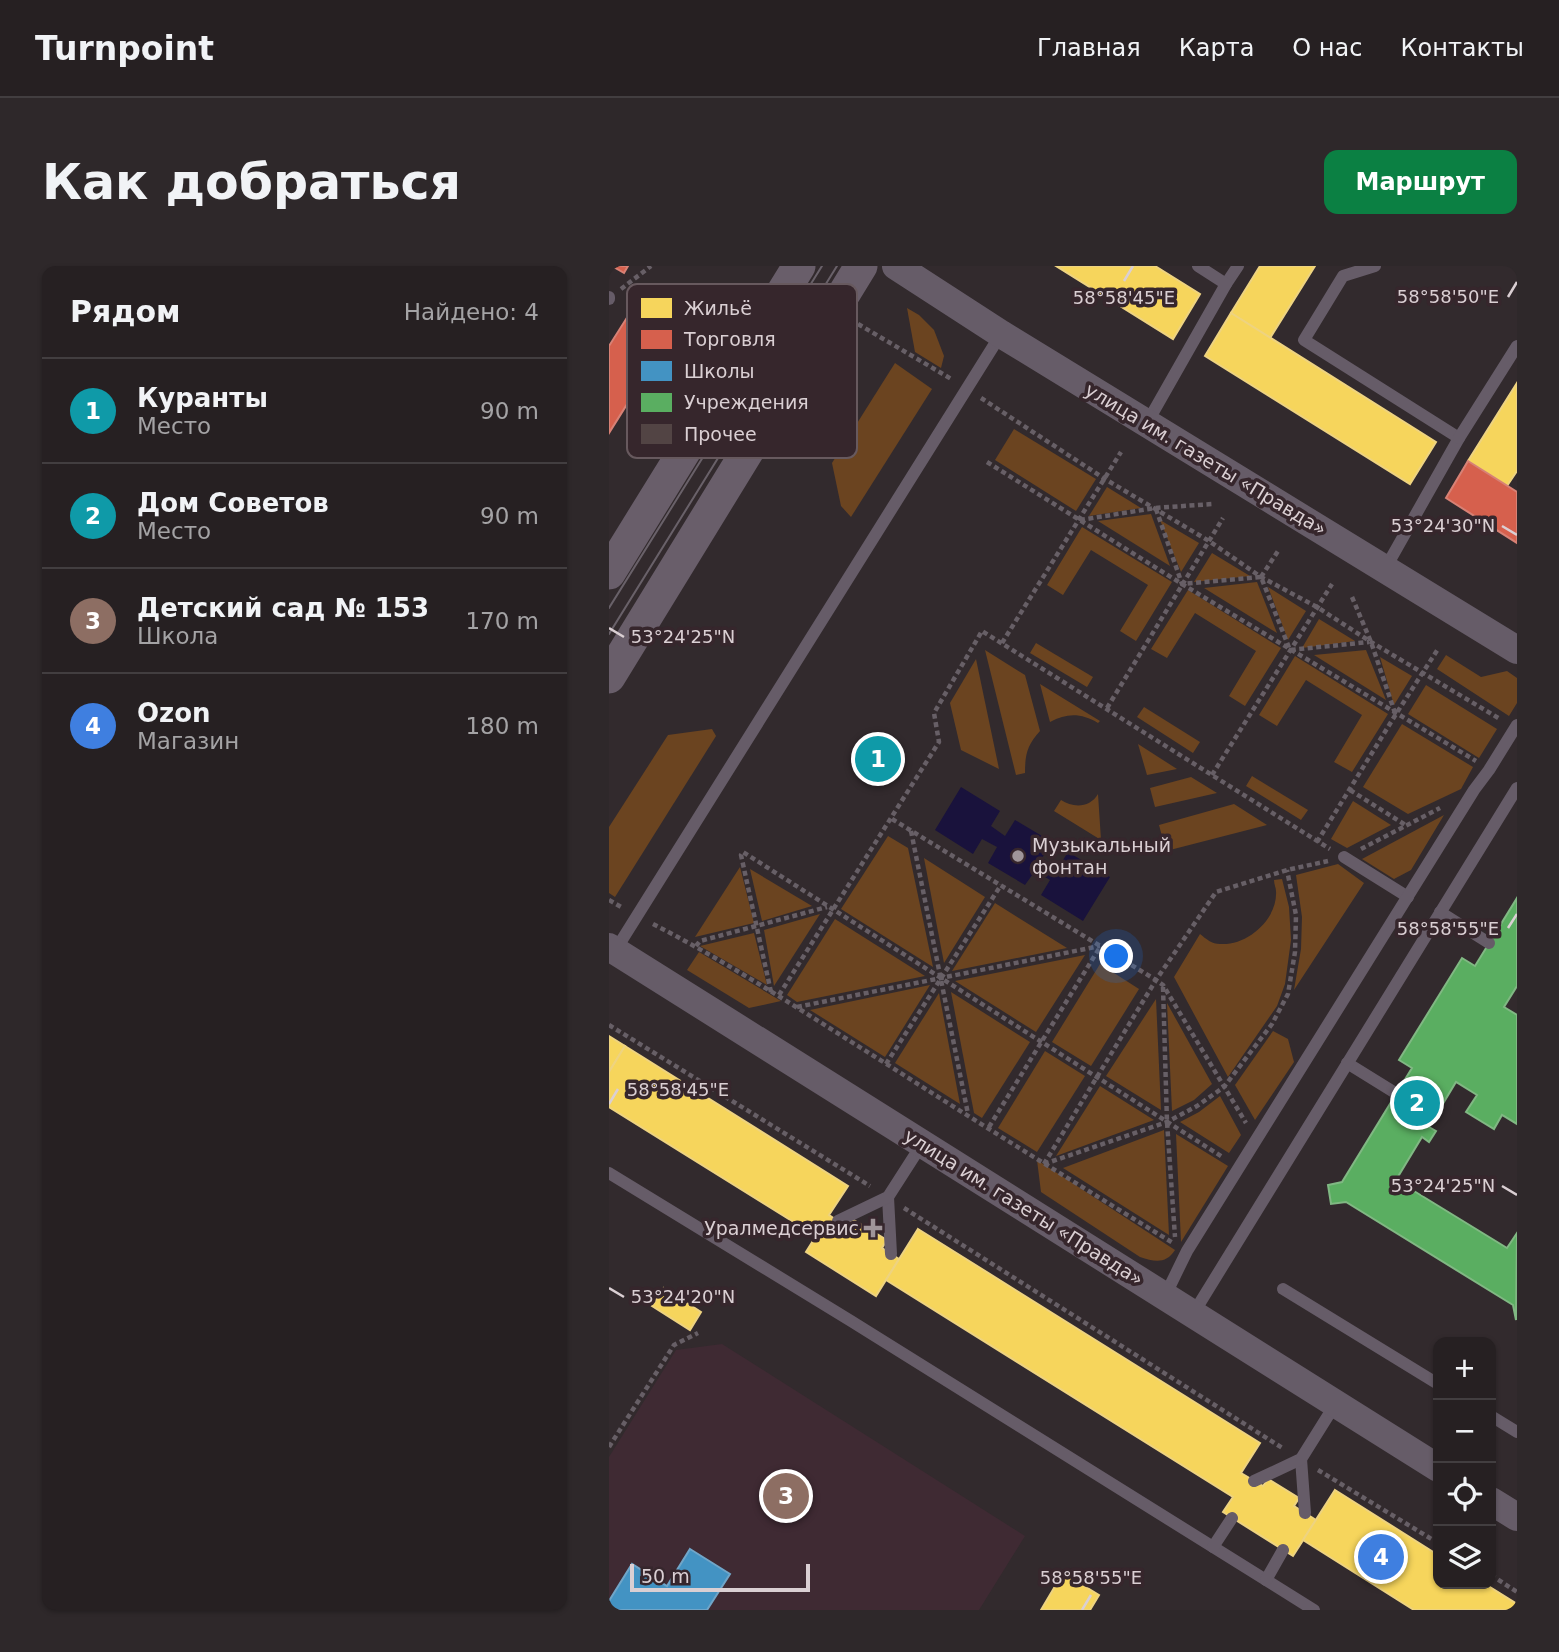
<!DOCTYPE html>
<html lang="ru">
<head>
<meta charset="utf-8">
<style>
  :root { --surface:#262022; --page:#2e282a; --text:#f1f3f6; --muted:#a4a3a5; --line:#423e40; --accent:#0b8043 }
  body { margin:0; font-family:"DejaVu Sans",sans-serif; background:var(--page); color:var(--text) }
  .controls { position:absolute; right:21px; bottom:21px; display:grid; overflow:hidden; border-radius:14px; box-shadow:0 2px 5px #0004 }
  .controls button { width:63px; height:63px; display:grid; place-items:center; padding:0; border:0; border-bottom:2px solid var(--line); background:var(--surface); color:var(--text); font:35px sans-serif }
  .scale { position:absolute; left:21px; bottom:18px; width:180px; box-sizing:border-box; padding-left:7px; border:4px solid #dacfd3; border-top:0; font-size:19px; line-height:24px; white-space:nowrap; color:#dacfd3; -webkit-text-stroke:5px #36262c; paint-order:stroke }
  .you { position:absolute; left:508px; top:691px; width:24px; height:24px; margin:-18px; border:5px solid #fff; border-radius:50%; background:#1a73e8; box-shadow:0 0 0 10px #1a73e833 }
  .badge { display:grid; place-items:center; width:46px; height:46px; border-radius:50%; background:var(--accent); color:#fff; font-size:23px; font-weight:700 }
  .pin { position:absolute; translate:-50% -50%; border:4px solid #fff; box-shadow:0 2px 7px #0006 }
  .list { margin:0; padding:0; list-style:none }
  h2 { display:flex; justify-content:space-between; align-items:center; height:91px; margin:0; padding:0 28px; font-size:30px }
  h2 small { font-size:23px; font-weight:400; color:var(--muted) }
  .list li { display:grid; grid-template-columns:46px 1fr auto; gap:21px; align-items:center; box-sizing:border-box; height:105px; padding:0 28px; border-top:2px solid var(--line) }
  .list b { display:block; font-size:26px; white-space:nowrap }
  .list p { margin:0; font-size:23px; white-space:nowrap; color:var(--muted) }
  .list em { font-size:23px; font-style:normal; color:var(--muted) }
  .icon { flex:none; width:38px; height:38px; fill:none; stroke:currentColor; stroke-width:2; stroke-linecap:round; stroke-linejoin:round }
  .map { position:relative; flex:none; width:908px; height:1344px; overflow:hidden; border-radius:14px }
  header { display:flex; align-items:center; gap:42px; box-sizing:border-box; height:98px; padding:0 35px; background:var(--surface); border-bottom:2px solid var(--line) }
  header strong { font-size:33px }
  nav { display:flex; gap:38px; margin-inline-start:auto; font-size:24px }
  .intro { display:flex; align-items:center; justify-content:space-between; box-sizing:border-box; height:168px; padding:0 42px }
  h1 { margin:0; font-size:49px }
  .button { padding:18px 32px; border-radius:14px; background:var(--accent); color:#fff; font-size:24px; font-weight:700 }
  main { display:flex; gap:42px; padding:0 42px }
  aside { flex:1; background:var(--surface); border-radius:14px; box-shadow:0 2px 5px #0004 }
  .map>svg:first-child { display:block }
  .built { fill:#3f2a33 }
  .green { fill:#6b4420 }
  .water { fill:#19123c }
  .homes { fill:#f6d55c; stroke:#eed380; stroke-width:2 }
  .shops { fill:#d6604d; stroke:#d78175; stroke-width:2 }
  .schools { fill:#4393c3; stroke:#70a5c8; stroke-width:2 }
  .public { fill:#5aae61; stroke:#80b883; stroke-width:2 }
  .building { fill:#524444; stroke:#5b5354; stroke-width:2 }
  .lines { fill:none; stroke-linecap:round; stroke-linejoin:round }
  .path { stroke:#675f66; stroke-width:4.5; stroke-dasharray:5 3.5; stroke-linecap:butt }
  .service { stroke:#665c68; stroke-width:12 }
  .tertiary { stroke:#665c68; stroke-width:28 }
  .secondary { stroke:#695e6a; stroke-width:33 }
  .tram { stroke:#696169; stroke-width:2 }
  .ticks { fill:none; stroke:#dacfd3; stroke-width:2.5 }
  .poi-dot { fill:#9f9599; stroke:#36262c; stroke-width:2.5 }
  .labels { text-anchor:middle; stroke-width:7; stroke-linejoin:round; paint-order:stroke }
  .street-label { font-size:19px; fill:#dacfd3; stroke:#36262c }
  .poi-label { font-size:19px; fill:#dacfd3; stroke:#36262c; text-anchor:start }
  .key { fill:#36262c; stroke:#67595e; stroke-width:2 }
  .key-label { font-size:19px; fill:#dacfd3 }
  .ticks-label { font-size:18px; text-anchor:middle; fill:#dacfd3; stroke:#36262c; stroke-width:7; stroke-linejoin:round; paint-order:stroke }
</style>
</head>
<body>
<header>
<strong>Turnpoint</strong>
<nav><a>Главная</a><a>Карта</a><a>О нас</a><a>Контакты</a></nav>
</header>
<div class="intro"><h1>Как добраться</h1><a class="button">Маршрут</a></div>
<main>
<aside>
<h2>Рядом<small>Найдено: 4</small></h2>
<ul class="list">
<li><span class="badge" style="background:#0f9aa8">1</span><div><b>Куранты</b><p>Место</p></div><em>90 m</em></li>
<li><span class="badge" style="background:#0f9aa8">2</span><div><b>Дом Советов</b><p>Место</p></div><em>90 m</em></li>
<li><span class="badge" style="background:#8d6e63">3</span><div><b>Детский сад № 153</b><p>Школа</p></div><em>170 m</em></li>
<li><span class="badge" style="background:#3f7fe0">4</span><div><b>Ozon</b><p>Магазин</p></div><em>180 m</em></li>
</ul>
</aside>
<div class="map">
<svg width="908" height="1344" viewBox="0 0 908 1344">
  <rect width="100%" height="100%" fill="#322a2d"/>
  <path class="built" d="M 113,1078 L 416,1270 L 370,1344 L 0,1344 L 0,1191 L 67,1084 Z"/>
  <g class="green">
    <path d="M 298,42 L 310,49 L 325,64 L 335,90 L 332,102 L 306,86 Z"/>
    <path d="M 286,97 L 323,123 L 242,251 L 232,240 L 223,197 Z"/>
    <path d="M 405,163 L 487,213 L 467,245 L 386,194 Z"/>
    <path d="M 498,221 L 532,242 L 480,250 Z"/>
    <path d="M 542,248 L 561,300 L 489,255 Z"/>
    <path d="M 551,254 L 590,277 L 572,306 Z"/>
    <path d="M 473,261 L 563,316 L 527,375 L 511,365 L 539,319 L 482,284 L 454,329 L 438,319 Z"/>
    <path d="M 603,287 L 641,310 L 585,316 Z"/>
    <path d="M 648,316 L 668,367 L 595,322 Z"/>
    <path d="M 659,321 L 697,345 L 679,374 Z"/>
    <path d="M 579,324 L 672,382 L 636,440 L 620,430 L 647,385 L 586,347 L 558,392 L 542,383 Z"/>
    <path d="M 710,353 L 746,375 L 693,382 Z"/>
    <path d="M 427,377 L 484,411 L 478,421 L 421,387 Z"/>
    <path d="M 376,384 L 416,409 L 431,465 C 418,479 416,489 416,507 L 407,509 Z"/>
    <path d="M 757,384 L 777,434 L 705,389 Z"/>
    <path d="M 837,389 L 872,411 L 898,405 L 908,412 L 908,437 L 900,450 L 828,403 Z"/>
    <path d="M 686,390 L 779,448 L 743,506 L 725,496 L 753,449 L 697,414 L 668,460 L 650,449 Z"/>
    <path d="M 771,391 L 803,410 L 785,439 Z"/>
    <path d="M 367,393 L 390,503 L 352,484 L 341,437 Z"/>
    <path d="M 431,418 L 491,455 L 489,457 C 472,447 458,447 441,456 Z"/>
    <path d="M 817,419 L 888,463 L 870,492 L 799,448 Z"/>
    <path d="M 535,441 L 591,476 L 584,487 L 528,451 Z"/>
    <path d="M 793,458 L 864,501 L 852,523 L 799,548 L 754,521 Z"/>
    <path d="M 103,463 L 107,470 L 6,631 L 0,627 L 0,561 L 59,469 Z"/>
    <path d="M 529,478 L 568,503 L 538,509 Z"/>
    <path d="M 643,510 L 699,544 L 692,554 L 637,520 Z"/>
    <path d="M 582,511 L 608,527 L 546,541 L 541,522 Z"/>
    <path d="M 489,528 L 492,574 L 445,545 L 452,534 C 464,542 481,542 489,528 Z"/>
    <path d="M 744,535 L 782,559 L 738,582 L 722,573 Z"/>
    <path d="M 625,538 L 658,559 L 557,585 L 550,559 Z"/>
    <path d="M 835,549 L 802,604 L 785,613 L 753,593 Z"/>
    <path d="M 279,570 L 299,582 L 324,701 L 232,643 Z"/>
    <path d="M 315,592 L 376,631 L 335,697 Z"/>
    <path d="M 729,598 L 755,617 L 685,724 L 692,683 L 693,651 L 687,609 Z"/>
    <path d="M 131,601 L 145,657 L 86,671 Z"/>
    <path d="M 141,603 L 203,640 L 153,655 Z"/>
    <path d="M 673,613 L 680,641 L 682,674 L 676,718 L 668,740 L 619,811 L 565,711 L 591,668 C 597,673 603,678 611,678 C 638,680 669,653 667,625 C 667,622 665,618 665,614 Z"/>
    <path d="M 386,637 L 458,682 L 343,705 Z"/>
    <path d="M 211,648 L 165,720 L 155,664 Z"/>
    <path d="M 226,653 L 316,710 L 188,736 L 178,729 Z"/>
    <path d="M 145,667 L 158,719 L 91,680 Z"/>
    <path d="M 90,686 L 172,735 L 140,742 L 78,704 Z"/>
    <path d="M 476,689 L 427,766 L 346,715 Z"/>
    <path d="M 491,698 L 530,723 L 482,800 L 443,776 Z"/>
    <path d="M 321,719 L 276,791 L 201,744 Z"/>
    <path d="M 342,726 L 421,776 L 373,852 L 365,847 Z"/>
    <path d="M 330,727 L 351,838 L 286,797 Z"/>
    <path d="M 547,733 L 552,844 L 497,810 Z"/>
    <path d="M 558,737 L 603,818 L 585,834 L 563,845 Z"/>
    <path d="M 664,765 L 679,773 L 685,796 L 646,854 L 626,819 Z"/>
    <path d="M 436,785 L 476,810 L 428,886 L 389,862 Z"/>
    <path d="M 491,820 L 545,854 L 447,890 Z"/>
    <path d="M 611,830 L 632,869 L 620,887 L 571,856 L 590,846 Z"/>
    <path d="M 555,864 L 560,969 L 454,902 Z"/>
    <path d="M 567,868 L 619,900 L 572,976 Z"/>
    <path d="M 428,894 L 566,984 C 557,998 546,996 531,991 L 432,926 Z"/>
  </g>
  <path class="water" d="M 352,521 L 391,545 L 382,560 L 396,570 L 406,554 L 443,576 L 433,592 L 449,602 L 459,586 L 501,611 L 474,655 L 432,629 L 441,614 L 426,605 L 416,619 L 379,597 L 388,581 L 373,573 L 364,588 L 326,564 Z"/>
  <g class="homes">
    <path d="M 447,0 L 546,0 L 591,28 L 564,73 Z"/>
    <path d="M 651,0 L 706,0 L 661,72 L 622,47 Z"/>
    <path d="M 622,47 L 827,176 L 801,218 L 596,90 Z"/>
    <path d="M 908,117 L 908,205 L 898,220 L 859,195 Z"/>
    <path d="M 0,770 L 16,780 L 0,806 Z"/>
    <path d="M 16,780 L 239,920 L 220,949 L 238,961 L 243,953 L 278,974 L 273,982 L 290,993 L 267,1030 L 197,986 L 207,970 L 0,841 L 0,806 Z"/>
    <path d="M 309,963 L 651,1177 L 632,1207 L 654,1220 L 659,1213 L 690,1232 L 685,1240 L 707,1254 L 684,1290 L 614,1246 L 624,1231 L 277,1014 Z"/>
    <path d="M 55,1022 L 92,1046 L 81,1064 L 43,1040 Z"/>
    <path d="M 726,1224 L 829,1289 L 829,1318 L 876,1318 L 908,1338 L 908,1344 L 805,1344 L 694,1274 Z"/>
    <path d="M 454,1307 L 490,1329 L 481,1344 L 432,1344 Z"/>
  </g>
  <g class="shops">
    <path d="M 3,0 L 19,0 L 15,7 Z"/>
    <path d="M 38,20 L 77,44 L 0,167 L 0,80 Z"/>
    <path d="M 859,195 L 908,226 L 908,277 L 837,232 Z"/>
  </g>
  <path class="schools" d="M 81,1283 L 121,1308 L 98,1344 L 0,1344 L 0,1335 L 23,1298 L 58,1320 Z"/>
  <path class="public" d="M 908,632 L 908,720 L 895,741 L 908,749 L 908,858 L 893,849 L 885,863 L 857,846 L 868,829 L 847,816 L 820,861 L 827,865 L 820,876 L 813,871 L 787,914 L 898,982 L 908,967 L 907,1054 L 904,1039 L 737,936 L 722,938 L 719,919 L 733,916 L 803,802 L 790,794 L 853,692 L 866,700 Z"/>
  <path class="building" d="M 267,485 L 277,492 L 271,500 L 262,494 Z"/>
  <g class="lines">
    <g class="path">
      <path d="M 12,23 L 42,0"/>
      <path d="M 249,58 L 344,114"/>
      <path d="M 372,132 L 496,213 L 600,275 L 652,311 L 708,341 L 762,376 L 891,453"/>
      <path d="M 378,196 L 573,318 L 867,495"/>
      <path d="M 547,243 L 573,318 L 652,311 L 681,384 L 760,376"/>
      <path d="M 471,254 L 546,242 L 603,238"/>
      <path d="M 652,311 L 669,285"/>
      <path d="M 743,331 L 762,376 L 786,447"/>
      <path d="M 393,377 L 512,186"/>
      <path d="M 498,442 L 614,252"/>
      <path d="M 603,509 L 723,318"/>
      <path d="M 741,524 L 798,560"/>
      <path d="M 283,553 L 547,714 L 554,719 L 637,857"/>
      <path d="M 302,565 L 359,848"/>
      <path d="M 708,576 L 787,448 L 829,383"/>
      <path d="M 752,583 L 831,542"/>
      <path d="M 0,634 L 14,642"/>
      <path d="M 44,658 C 124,699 199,749 276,797 C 371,858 468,918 564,977"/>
      <path d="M 87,680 L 91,675 L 218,641"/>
      <path d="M 554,721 L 558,856 L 566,971"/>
      <path d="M 162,726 L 132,589 L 134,586 L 615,892"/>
      <path d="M 170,729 L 330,476 L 325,447 L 373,365 L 721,583"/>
      <path d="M 188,741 L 491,680"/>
      <path d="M 0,759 L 261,920"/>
      <path d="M 277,798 L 392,619"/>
      <path d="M 380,861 L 491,681"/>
      <path d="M 435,898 L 547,714 L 607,626 L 678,604 L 719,595"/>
      <path d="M 435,898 L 558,856 L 588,840 L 615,821 L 663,758 L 679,728 L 686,686 L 687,649 L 678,604"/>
      <path d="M 295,942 L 675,1183"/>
      <path d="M 0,1181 L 65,1079 L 89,1067"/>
      <path d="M 709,1204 L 829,1277"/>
      <path d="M 882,1309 L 908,1326"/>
    </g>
    <g class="service">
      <path d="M 766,0 L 734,10 L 695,74 L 850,172 L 776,303"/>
      <path d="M 617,18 L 629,0"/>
      <path d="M 0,31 L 0,33"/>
      <path d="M 538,157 L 617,18 L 589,0"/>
      <path d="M 850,172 L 908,80"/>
      <path d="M 735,591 L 799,631"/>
      <path d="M 831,646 L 880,677"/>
      <path d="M 6,685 L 392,68"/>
      <path d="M 738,797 L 788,828"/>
      <path d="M 0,907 L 242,1055 L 705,1344"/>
      <path d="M 279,931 L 282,988"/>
      <path d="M 229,955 L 279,931 L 313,878"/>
      <path d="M 674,1023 L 829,1118"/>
      <path d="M 556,1030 L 578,985 L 865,524 L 880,504 L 908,459"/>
      <path d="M 584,1048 L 908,522"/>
      <path d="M 882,1150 L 908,1166"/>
      <path d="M 692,1193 L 696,1247"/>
      <path d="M 645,1215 L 692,1193 L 727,1137"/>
      <path d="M 604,1281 L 623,1252"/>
      <path d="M 657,1314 L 674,1284"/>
    </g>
    <g class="tertiary">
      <path d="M 287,0 L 392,68 L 908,384"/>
      <path d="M 0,681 L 829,1202"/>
      <path d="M 882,1235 L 908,1251"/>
    </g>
    <g class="secondary">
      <path d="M 0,307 L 190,0"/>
      <path d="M 0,411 L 252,0"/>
    </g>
    <g class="tram">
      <path d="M 0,342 L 213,0"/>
      <path d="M 0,368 L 228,0"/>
    </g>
  </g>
  <path class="ticks" d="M 515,15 L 524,0M 899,31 L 908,16M 893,260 L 908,269M 0,362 L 15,371M 899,662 L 908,648M 0,838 L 9,823M 893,920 L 908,929M 0,1022 L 15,1031M 473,1344 L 482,1329"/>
  <g class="poi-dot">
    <circle cx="409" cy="590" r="7"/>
    <path d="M260.5 951.5h7v7h7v7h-7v7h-7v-7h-7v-7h7z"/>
  </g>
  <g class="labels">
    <g class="street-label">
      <text transform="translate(597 193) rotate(31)" y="7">улица им. газеты «Правда»</text>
      <text transform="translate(415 941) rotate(32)" y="7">улица им. газеты «Правда»</text>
    </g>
    <g class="poi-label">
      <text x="423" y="586">Музыкальный<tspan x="423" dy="22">фонтан</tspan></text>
      <text x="250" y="969" text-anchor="end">Уралмедсервис</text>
    </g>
  </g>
  <rect x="18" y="18" width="230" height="174" rx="10" class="key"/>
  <rect x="32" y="32" width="31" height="20" fill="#f6d55c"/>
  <rect x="32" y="64" width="31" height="19" fill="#d6604d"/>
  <rect x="32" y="95" width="31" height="20" fill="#4393c3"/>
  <rect x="32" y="127" width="31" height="19" fill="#5aae61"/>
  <rect x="32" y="158" width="31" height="20" fill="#524444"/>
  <g class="key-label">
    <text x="75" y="49">Жильё</text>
    <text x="75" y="80">Торговля</text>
    <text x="75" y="112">Школы</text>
    <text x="75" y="143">Учреждения</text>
    <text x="75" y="175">Прочее</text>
  </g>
  <g class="ticks-label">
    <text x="839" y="37">58°58'50"E</text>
    <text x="515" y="38">58°58'45"E</text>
    <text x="834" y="266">53°24'30"N</text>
    <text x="74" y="377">53°24'25"N</text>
    <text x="839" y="669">58°58'55"E</text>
    <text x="69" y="830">58°58'45"E</text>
    <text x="834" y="926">53°24'25"N</text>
    <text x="74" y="1037">53°24'20"N</text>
    <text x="482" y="1318">58°58'55"E</text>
  </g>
</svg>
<div class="controls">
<button>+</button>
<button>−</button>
<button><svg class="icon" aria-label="locate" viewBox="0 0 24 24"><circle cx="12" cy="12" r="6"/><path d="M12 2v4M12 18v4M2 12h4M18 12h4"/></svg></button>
<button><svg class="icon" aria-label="layers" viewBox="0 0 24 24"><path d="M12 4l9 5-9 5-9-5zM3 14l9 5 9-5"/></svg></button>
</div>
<div class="scale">50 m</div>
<div class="you"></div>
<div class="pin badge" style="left:269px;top:493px;background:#0f9aa8">1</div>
<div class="pin badge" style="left:808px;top:837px;background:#0f9aa8">2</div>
<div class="pin badge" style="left:177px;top:1230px;background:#8d6e63">3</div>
<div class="pin badge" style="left:772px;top:1291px;background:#3f7fe0">4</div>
</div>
</main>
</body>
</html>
